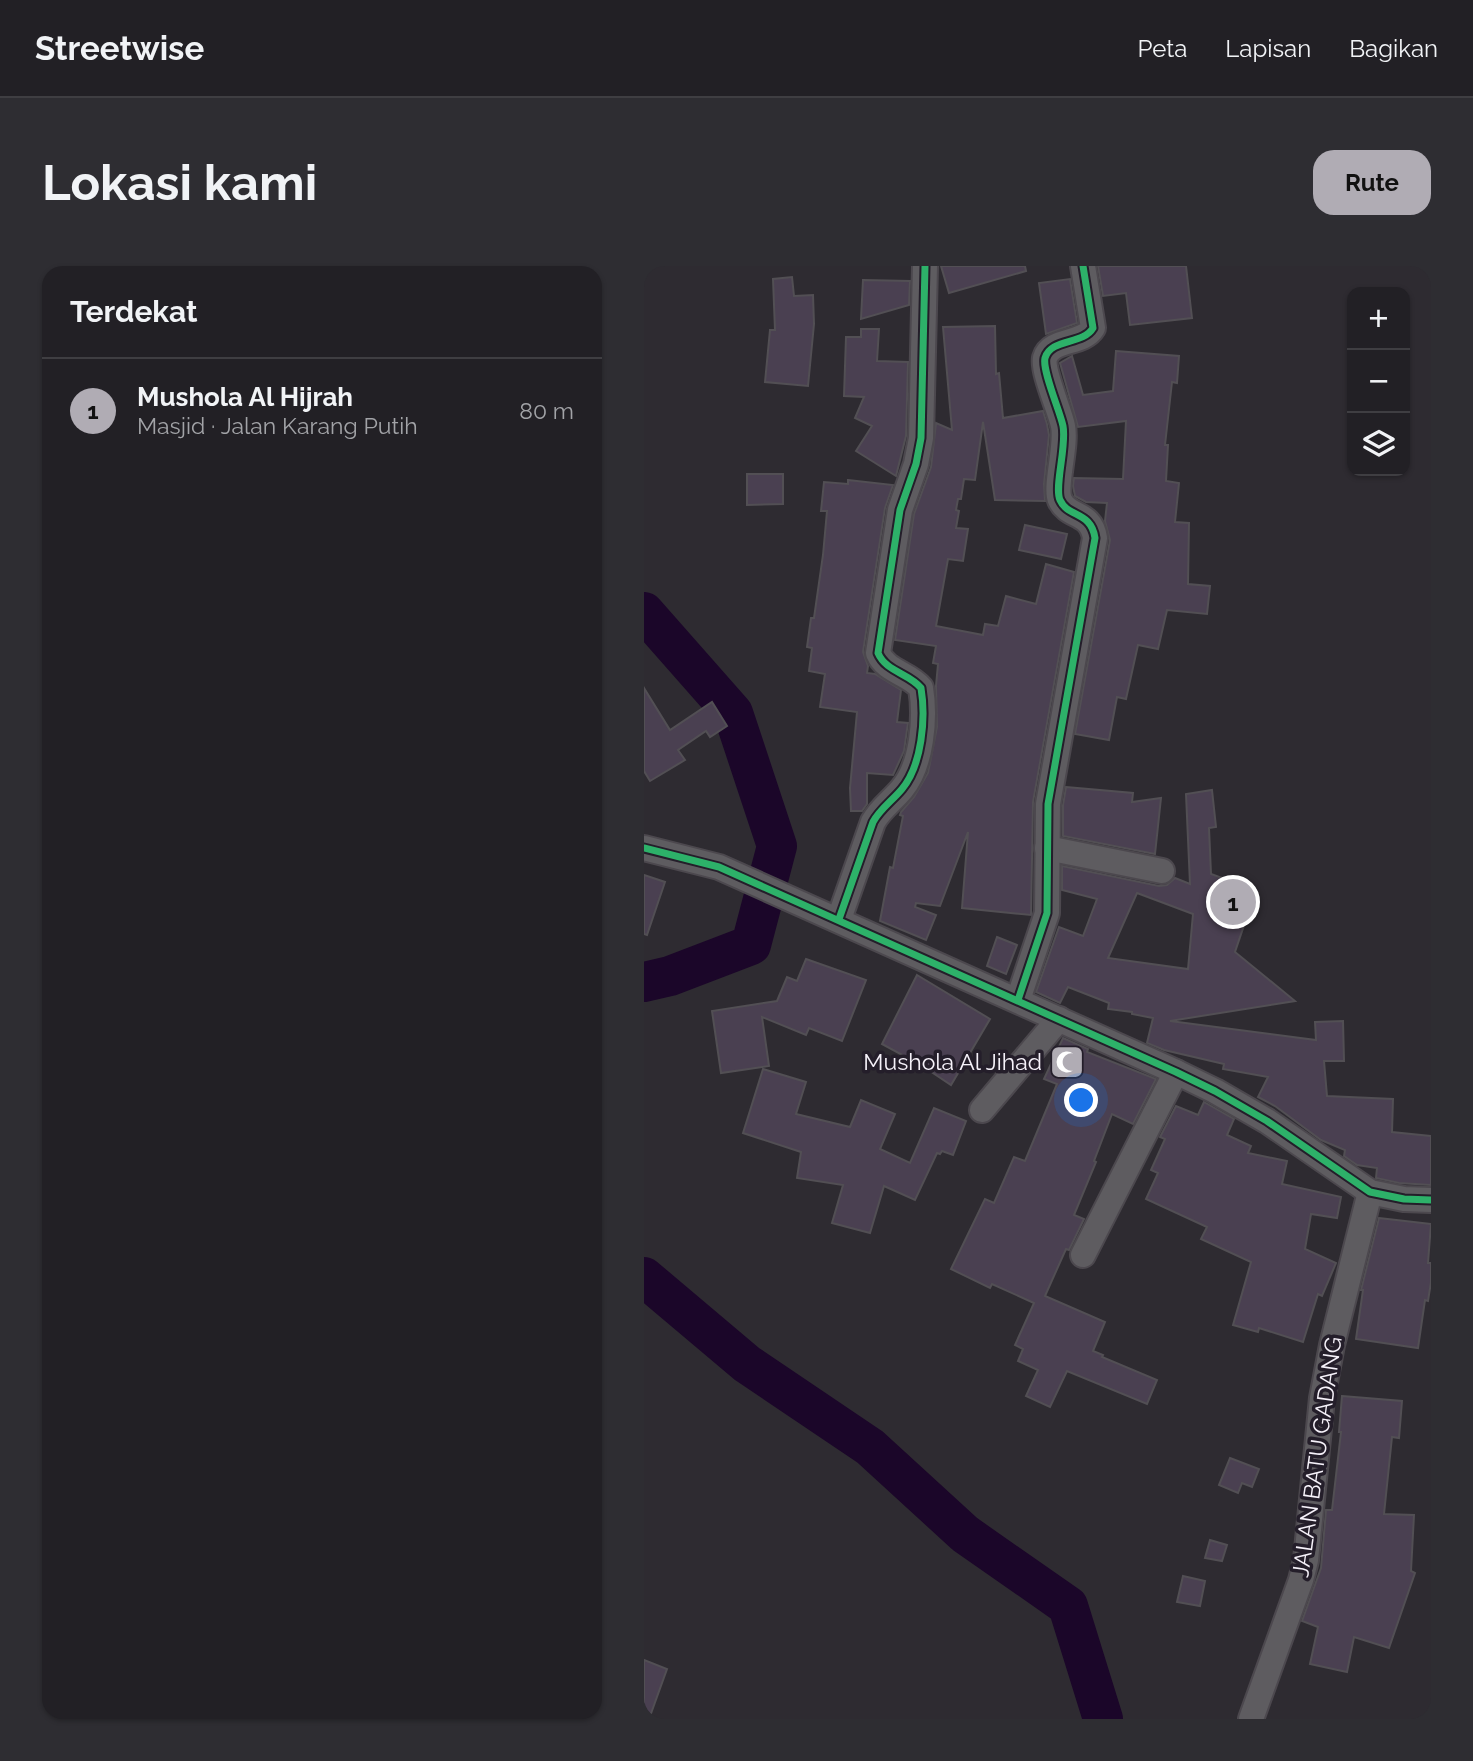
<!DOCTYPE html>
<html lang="id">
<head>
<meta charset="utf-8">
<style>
  :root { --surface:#222025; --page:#2e2d32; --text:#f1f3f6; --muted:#a2a3a7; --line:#3f3e42; --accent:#b0acb4 }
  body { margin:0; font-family:Raleway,sans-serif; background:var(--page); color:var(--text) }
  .controls { position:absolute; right:21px; top:21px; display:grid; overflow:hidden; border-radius:14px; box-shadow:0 2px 5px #0004 }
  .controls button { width:63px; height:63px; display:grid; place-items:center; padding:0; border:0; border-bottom:2px solid var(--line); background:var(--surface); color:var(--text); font:35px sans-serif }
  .you { position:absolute; left:438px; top:835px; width:24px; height:24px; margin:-18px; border:5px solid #fff; border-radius:50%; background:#1a73e8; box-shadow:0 0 0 10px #1a73e833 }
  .badge { display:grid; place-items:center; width:46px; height:46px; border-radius:50%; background:var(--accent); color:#111; font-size:23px; font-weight:700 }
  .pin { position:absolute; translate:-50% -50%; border:4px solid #fff; box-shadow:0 2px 7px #0006 }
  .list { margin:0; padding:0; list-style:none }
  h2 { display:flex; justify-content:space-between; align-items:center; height:91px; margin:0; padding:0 28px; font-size:30px }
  h2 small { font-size:23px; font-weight:400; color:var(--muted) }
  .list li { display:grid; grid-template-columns:46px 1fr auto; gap:21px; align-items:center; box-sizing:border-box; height:105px; padding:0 28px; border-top:2px solid var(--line) }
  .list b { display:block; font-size:26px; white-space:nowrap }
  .list p { margin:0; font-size:23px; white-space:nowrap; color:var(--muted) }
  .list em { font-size:23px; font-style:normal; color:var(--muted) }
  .icon { flex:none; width:38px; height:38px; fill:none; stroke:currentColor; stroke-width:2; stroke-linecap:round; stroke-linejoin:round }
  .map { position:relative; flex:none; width:787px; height:1453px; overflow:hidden; border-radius:21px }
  header { display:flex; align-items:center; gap:42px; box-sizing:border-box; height:98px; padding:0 35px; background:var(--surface); border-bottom:2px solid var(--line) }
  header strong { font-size:33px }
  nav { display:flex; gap:38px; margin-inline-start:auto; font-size:24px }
  .intro { display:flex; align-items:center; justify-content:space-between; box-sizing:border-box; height:168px; padding:0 42px }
  h1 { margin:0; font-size:49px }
  .button { padding:18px 32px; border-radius:21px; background:var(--accent); color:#111; font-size:24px; font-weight:700 }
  main { display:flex; gap:42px; padding:0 42px }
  aside { flex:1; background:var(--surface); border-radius:21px; box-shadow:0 2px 5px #0004 }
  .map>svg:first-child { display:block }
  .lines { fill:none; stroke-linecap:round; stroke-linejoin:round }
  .river { stroke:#1b0629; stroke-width:40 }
  .building { fill:#4a4051; stroke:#524f54; stroke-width:2; fill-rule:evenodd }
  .street-casing { stroke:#4c484e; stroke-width:28 }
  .street { stroke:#5e5c60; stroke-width:24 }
  .cycleway-casing { stroke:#241e2a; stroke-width:11 }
  .cycleway { stroke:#2db169; stroke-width:7 }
  .labels { text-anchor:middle; stroke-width:7; stroke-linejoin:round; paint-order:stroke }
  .poi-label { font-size:23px; fill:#f6f2fa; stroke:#241e2a; text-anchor:end }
  .street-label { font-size:23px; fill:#f6f2fa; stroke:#241e2a }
</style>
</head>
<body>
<header>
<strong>Streetwise</strong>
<nav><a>Peta</a><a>Lapisan</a><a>Bagikan</a></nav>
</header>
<div class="intro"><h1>Lokasi kami</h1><a class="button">Rute</a></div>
<main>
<aside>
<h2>Terdekat<small></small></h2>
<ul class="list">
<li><span class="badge">1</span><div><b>Mushola Al Hijrah</b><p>Masjid · Jalan Karang Putih</p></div><em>80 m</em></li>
</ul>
</aside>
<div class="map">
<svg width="787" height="1453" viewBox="0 0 787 1453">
  <rect width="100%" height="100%" fill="#2e2b31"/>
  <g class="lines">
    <g class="river">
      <path d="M 0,346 L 89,447 L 133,580 L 107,679 L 26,710 L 0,716"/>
      <path d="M 0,1011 L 103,1098 L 226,1181 L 321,1268 L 424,1340 L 459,1453"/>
    </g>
  </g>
  <g class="building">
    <path d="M 297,0 L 381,0 L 382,5 L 305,27 Z"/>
    <path d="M 454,0 L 542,0 L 548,52 L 486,59 L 482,27 L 459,30 Z"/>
    <path d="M 148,11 L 150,30 L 169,29 L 170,58 L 164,120 L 121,116 L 126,64 L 131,64 L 129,13 Z"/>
    <path d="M 426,13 L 433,57 L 402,68 L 395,17 Z"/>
    <path d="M 219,14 L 266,15 L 265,39 L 217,53 Z"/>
    <path d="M 351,60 L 352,108 L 355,107 L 359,152 L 399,145 L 403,158 L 405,169 L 400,218 L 401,235 L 351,234 L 339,156 L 331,214 L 320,213 L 317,233 L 314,233 L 312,244 L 315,245 L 312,262 L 324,263 L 319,295 L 304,293 L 292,360 L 339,369 L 341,358 L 354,360 L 362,330 L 392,338 L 402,298 L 430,306 L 389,536 L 387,649 L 318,642 L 324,566 L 296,640 L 272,637 L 271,641 L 292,649 L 282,674 L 236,655 L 246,601 L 249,602 L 259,550 L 256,549 L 257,546 L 270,531 L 284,507 L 293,461 L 292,420 L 294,398 L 289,397 L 292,380 L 251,374 L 270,248 L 287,201 L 292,157 L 308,164 L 299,61 Z"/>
    <path d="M 217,63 L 235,63 L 233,95 L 264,96 L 262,170 L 252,210 L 212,185 L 228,160 L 211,152 L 220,131 L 200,130 L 202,71 L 217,71 Z"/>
    <path d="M 472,85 L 535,90 L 533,117 L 528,116 L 521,179 L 524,179 L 522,215 L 535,217 L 531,256 L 545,257 L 544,318 L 566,320 L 563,348 L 523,344 L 514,383 L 494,379 L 482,433 L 473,431 L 465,474 L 431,468 L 466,274 L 461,255 L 463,237 L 442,236 L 431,230 L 429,220 L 430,212 L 479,213 L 482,155 L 434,161 L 416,97 L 428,90 L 439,129 L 469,125 Z"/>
    <path d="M 103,208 L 139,208 L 139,238 L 103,239 Z"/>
    <path d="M 204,214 L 249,219 L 241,242 L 219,386 L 224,400 L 223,407 L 231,408 L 257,424 L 253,456 L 264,457 L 260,485 L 249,509 L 223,507 L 223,538 L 218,545 L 207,545 L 206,522 L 213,446 L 176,441 L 181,408 L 165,405 L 168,382 L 163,381 L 167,352 L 170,352 L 179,289 L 183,245 L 177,245 L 180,216 L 204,218 Z"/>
    <path d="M 381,259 L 423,268 L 417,293 L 375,284 Z"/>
    <path d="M 0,422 L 26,464 L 68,436 L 83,460 L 66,471 L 62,465 L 34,484 L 41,494 L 6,515 L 0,505 Z"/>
    <path d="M 422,521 L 489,527 L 488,536 L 517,532 L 511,588 L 419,570 L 419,539 Z"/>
    <path d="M 568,524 L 572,561 L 565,562 L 567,608 L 612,624 L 591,686 L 651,735 L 526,755 L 672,774 L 671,756 L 699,755 L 700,795 L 680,795 L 683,830 L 749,833 L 748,866 L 787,870 L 787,919 L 755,917 L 732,912 L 733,902 L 713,899 L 700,890 L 701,884 L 677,874 L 631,840 L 614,831 L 624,811 L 579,803 L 580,798 L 520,784 L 503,777 L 509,752 L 488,748 L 488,746 L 464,743 L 465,737 L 424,721 L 416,737 L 392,726 L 415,661 L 439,670 L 453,633 L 418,624 L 418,600 L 515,620 L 523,619 L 531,612 L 546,618 L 542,528 ZM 493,627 L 549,648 L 544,703 L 464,692 Z"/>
    <path d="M 0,609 L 21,616 L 3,669 L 0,668 Z"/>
    <path d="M 353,671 L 373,679 L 362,708 L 343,700 Z"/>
    <path d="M 162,693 L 222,714 L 198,775 L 165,762 L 162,769 L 118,751 L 125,800 L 77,807 L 68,745 L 133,735 L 143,711 L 153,715 Z"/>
    <path d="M 273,709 L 346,753 L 307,819 L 277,799 L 238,778 Z"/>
    <path d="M 419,772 L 444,783 L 443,786 L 512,813 L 489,858 L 468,848 L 450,895 L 452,896 L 430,949 L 440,953 L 425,984 L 422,983 L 401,1030 L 461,1056 L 449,1085 L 459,1089 L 458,1091 L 513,1114 L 503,1138 L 423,1105 L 406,1141 L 382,1130 L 394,1104 L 374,1095 L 379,1083 L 371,1079 L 390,1037 L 348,1018 L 346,1022 L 307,1003 L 341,933 L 350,937 L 370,891 L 381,895 L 413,818 L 400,813 Z"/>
    <path d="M 119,803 L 162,816 L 152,848 L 206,861 L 217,834 L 251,848 L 236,883 L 266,897 L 290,842 L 322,855 L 309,889 L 298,885 L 296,888 L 293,887 L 271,934 L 240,920 L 226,967 L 188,957 L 199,919 L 153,912 L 157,886 L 99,867 Z"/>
    <path d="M 560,836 L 590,853 L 583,869 L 607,880 L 604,887 L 643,895 L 638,918 L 697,931 L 693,952 L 667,948 L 661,983 L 692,997 L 678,1030 L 674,1028 L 659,1076 L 615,1062 L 614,1066 L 589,1059 L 607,996 L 557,973 L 563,961 L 502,933 L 514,907 L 507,904 L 521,873 L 516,871 L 532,840 L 554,849 Z"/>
    <path d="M 735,952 L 787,958 L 784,997 L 787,997 L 787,1016 L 784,1035 L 781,1034 L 774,1082 L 712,1073 L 719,1024 L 717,1024 Z"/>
    <path d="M 698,1130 L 758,1135 L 755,1172 L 748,1171 L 740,1248 L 770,1249 L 767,1305 L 771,1307 L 745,1382 L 710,1371 L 703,1406 L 666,1398 L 674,1361 L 658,1355 L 677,1302 L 682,1244 L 688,1244 L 697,1166 L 695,1166 Z"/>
    <path d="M 586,1192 L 615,1203 L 608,1221 L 598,1217 L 594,1227 L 575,1219 Z"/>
    <path d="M 566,1274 L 583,1279 L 578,1295 L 561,1292 Z"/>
    <path d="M 539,1310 L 561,1315 L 556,1340 L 533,1336 Z"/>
    <path d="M 0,1394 L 23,1403 L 5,1453 L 0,1453 Z"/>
  </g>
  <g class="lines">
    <g class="street-casing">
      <g id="street">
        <path d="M 0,582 L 75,601 L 532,806 L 571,825 L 623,855 L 726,926 L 760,933 L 787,934"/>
        <path d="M 403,582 L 518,605"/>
        <path d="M 195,653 L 229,556 C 236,543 248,535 258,523 C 278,499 282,452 277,422 C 265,407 242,406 234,387 L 256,244 L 272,198 L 277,172 L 281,0"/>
        <path d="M 374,734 L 403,647 L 404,538 L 451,272 C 447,245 424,252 416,234 C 410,221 423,180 419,160 C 416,145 398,105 401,92 C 407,72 439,79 449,62 L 439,0"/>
        <path d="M 338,844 L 415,753"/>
        <path d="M 439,989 L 532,806"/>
        <path d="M 607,1453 L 657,1314 L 662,1294 L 678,1132 L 688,1079 L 726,926"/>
      </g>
    </g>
    <use href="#street" class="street"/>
    <g class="cycleway-casing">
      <g id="cycleway">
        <path d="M 0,582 L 75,601 L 532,806 L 571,825 L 623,855 L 726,926 L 760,933 L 787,934"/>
        <path d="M 195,653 L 229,556 C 236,543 248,535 258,523 C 278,499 282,452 277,422 C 265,407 242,406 234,387 L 256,244 L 272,198 L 277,172 L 281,0"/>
        <path d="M 374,734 L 403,647 L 404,538 L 451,272 C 447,245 424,252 416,234 C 410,221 423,180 419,160 C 416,145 398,105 401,92 C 407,72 439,79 449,62 L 439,0"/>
      </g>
    </g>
    <use href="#cycleway" class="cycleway"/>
  </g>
  <defs>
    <g id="mosque-square" transform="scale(1.75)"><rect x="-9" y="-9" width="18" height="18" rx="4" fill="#b0acb4" stroke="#241e2a"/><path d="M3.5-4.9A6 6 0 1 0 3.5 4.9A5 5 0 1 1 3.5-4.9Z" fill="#fff"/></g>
  </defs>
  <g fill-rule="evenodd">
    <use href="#mosque-square" x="423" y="796"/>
  </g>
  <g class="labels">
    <g class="poi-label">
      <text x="398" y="804">Mushola Al Jihad</text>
    </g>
    <g class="street-label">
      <text transform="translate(673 1191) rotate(-82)" y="8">JALAN BATU GADANG</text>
    </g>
  </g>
</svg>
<div class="controls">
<button>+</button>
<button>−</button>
<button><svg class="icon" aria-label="layers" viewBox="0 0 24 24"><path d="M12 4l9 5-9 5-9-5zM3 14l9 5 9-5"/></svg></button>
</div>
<div class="you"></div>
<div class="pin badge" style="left:589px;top:636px">1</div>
</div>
</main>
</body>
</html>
